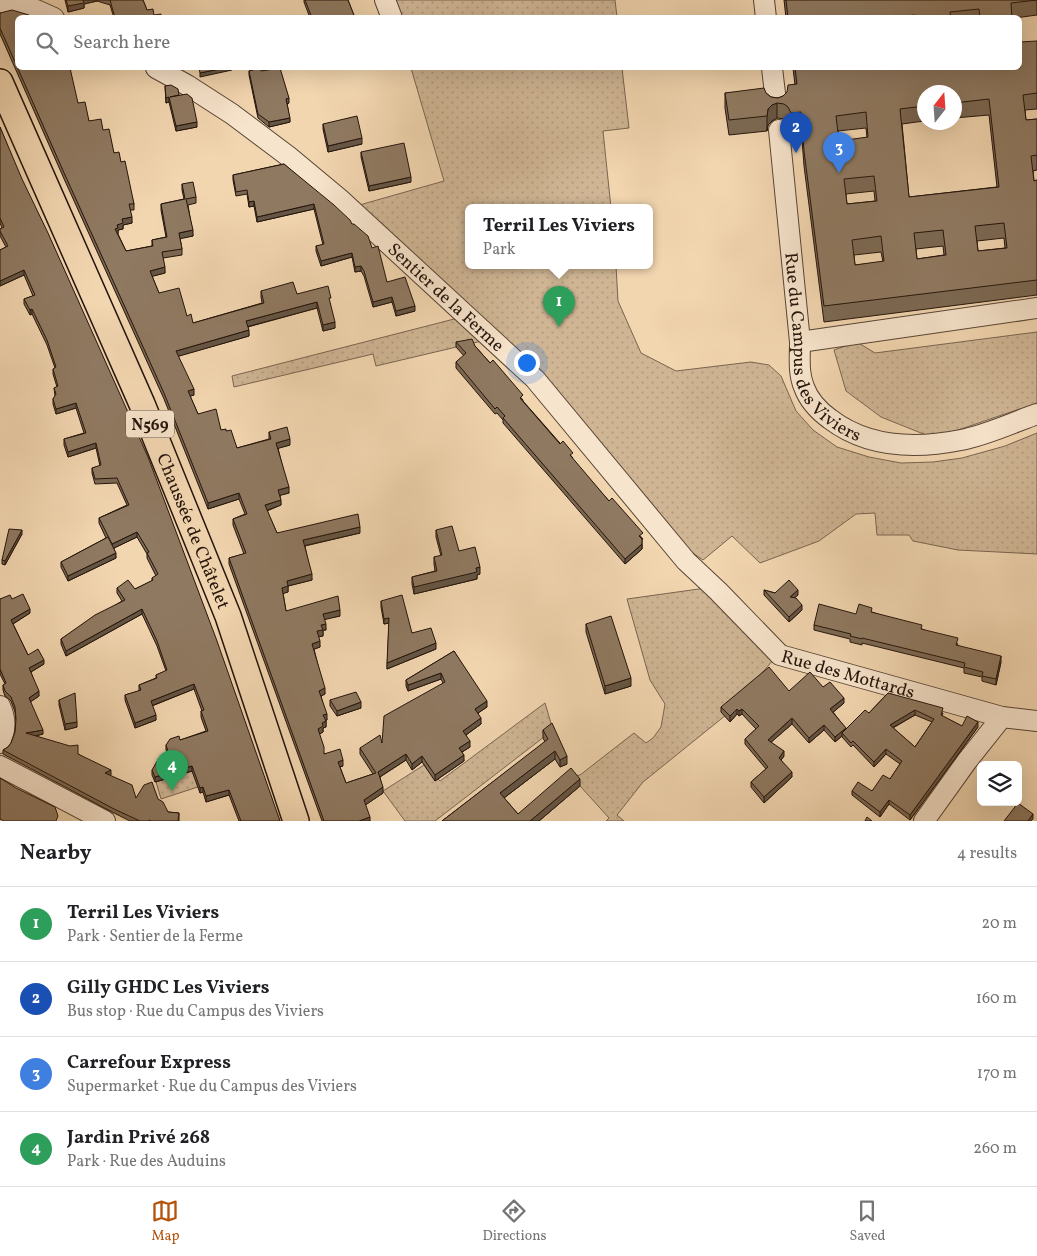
<!DOCTYPE html>
<html lang="en">
<head>
<meta charset="utf-8">
<style>
  :root { --surface:#fff; --page:#f6f6f6; --text:#202124; --muted:#757577; --line:#e0e0e0; --accent:#b45309 }
  body { margin:0; font-family:Vollkorn,serif; background:var(--page); color:var(--text) }
  .controls { position:absolute; right:15px; bottom:15px; display:grid; overflow:hidden; border-radius:8px; box-shadow:0 5px 20px #0002 }
  .controls button { width:45px; height:45px; display:grid; place-items:center; padding:0; border:0; border-bottom:1px solid var(--line); background:var(--surface); color:var(--text); font:25px sans-serif }
  .compass { position:absolute; left:917px; top:85px; width:45px; height:45px; border-radius:50%; background:var(--surface); box-shadow:0 5px 20px #0002; rotate:17deg }
  .you { position:absolute; left:526px; top:362px; width:18px; height:18px; margin:-12px; border:4px solid #fff; border-radius:50%; background:#1a73e8; box-shadow:0 0 0 8px #1a73e833 }
  .badge { display:grid; place-items:center; width:32px; height:32px; border-radius:50%; background:var(--accent); color:#fff; font-size:16px; font-weight:700 }
  .pin { position:absolute; translate:-50% -41px; filter:drop-shadow(0 1px 2px #0008) }
  .pin::after { content:''; position:absolute; top:26px; width:18px; height:15px; background:inherit; clip-path:polygon(0 0,100% 0,50% 100%) }
  .popup { position:absolute; left:465px; top:204px; width:188px; height:65px; box-sizing:border-box; display:grid; place-content:center; border-radius:8px; background:var(--surface); filter:drop-shadow(0 1px 4px #0005); font-size:16px; white-space:nowrap; color:var(--muted) }
  .popup b { font-size:19px; color:var(--text) }
  .popup::after { content:''; position:absolute; left:50%; top:100%; margin-left:-10px; border:10px solid transparent; border-top-color:var(--surface) }
  .list { margin:0; padding:0; list-style:none }
  h2 { display:flex; justify-content:space-between; align-items:center; height:65px; margin:0; padding:0 20px; font-size:21px }
  h2 small { font-size:16px; font-weight:400; color:var(--muted) }
  .list li { display:grid; grid-template-columns:32px 1fr auto; gap:15px; align-items:center; box-sizing:border-box; height:75px; padding:0 20px; border-top:1px solid var(--line) }
  .list b { display:block; font-size:19px; white-space:nowrap }
  .list p { margin:0; font-size:16px; white-space:nowrap; color:var(--muted) }
  .list em { font-size:16px; font-style:normal; color:var(--muted) }
  .icon { flex:none; width:28px; height:28px; fill:none; stroke:currentColor; stroke-width:2; stroke-linecap:round; stroke-linejoin:round }
  .map { position:relative; flex:none; width:1037px; height:821px; overflow:hidden }
  .search { position:absolute; background:var(--surface); box-shadow:0 5px 20px #0002; left:15px; right:15px; top:15px; height:55px; display:flex; align-items:center; gap:12px; box-sizing:border-box; padding:0 18px; border-radius:8px; color:var(--muted); font-size:19px }
  .sheet { height:365px; background:var(--surface) }
  nav { display:flex; justify-content:space-around; align-items:center; box-sizing:border-box; height:70px; border-top:1px solid var(--line); background:var(--surface); font-size:14px; color:var(--muted) }
  nav a { display:grid; justify-items:center; gap:2px }
  nav .on { color:var(--accent) }
  .map>svg:first-child { display:block }
  .green { fill:url(#green-dots); stroke:#7a6450 }
  .lines { fill:none; stroke-linecap:round; stroke-linejoin:round }
  .minor-casing { stroke:#584434; stroke-width:22 }
  .major-casing { stroke:#24140b; stroke-width:28 }
  .minor { stroke:#f7e4cc; stroke-width:20 }
  .major { stroke:#f2d6b0; stroke-width:25 }
  .wall { fill:#7b6853; stroke:#24140b; fill-rule:evenodd }
  .shaded-wall { fill:#645544; stroke:#24140b }
  .building { fill:#8f7961; stroke:#24140b; fill-rule:evenodd }
  .labels { text-anchor:middle; stroke-width:4; stroke-linejoin:round; paint-order:stroke }
  .shield { fill:#f7e4cc; stroke:#635245; stroke-width:1 }
  .shield-label { font-size:16px; font-weight:bold; fill:#24140b }
  .street-label { font-size:18px; fill:#24140b; stroke:#f7e4cc }
</style>
</head>
<body>
<div class="map">
<svg width="1037" height="821" viewBox="0 0 1037 821">
  <defs>
    <pattern id="green-dots" width="8" height="8" patternUnits="userSpaceOnUse" patternTransform="scale(1.25)"><rect width="8" height="8" fill="#cfb594"/><path d="M2 2h.1M6 6h.1" fill="none" stroke="#b29b7e" stroke-width="1.8" stroke-linecap="round"/></pattern>
  </defs>
  <rect width="100%" height="100%" fill="#f2d6b0"/>
  <filter id="stains"><feTurbulence type="fractalNoise" baseFrequency=".004" numOctaves="4"/><feColorMatrix values="0 0 0 0 .2 0 0 0 0 .09 0 0 0 0 .02 0 0 0 .5 -.17"/></filter>
  <radialGradient id="worn" r=".72"><stop offset=".6" stop-color="#630" stop-opacity="0"/><stop offset="1" stop-color="#630" stop-opacity=".3"/></radialGradient>
  <g class="green">
    <path d="M 387,0 L 615,0 L 617,17 L 393,17 Z"/>
    <path d="M 411,68 L 622,68 L 629,128 L 603,131 L 611,208 L 469,208 L 469,266 L 616,266 L 618,301 L 641,353 L 676,371 L 751,362 L 769,365 L 781,376 L 796,411 L 813,430 L 837,447 L 869,457 L 901,463 L 933,462 L 962,458 L 1005,446 L 1037,433 L 1037,554 L 958,550 L 913,541 L 909,535 L 877,535 L 875,513 L 856,514 L 819,541 L 760,563 L 732,536 L 703,560 L 687,549 L 356,206 L 444,181 Z"/>
    <path d="M 462,317 L 486,340 L 376,366 L 373,354 L 234,387 L 232,376 Z"/>
    <path d="M 1037,332 L 1037,403 L 958,430 L 936,439 L 881,417 L 846,391 L 834,350 L 857,342 L 875,353 Z"/>
    <path d="M 706,588 L 774,659 L 726,715 L 643,782 L 617,815 L 624,821 L 606,821 L 609,818 L 571,776 L 580,775 L 634,733 L 646,743 L 653,738 L 661,727 L 665,704 L 650,680 L 627,599 Z"/>
    <path d="M 545,703 L 553,730 L 435,821 L 405,821 L 383,791 L 424,765 L 440,781 Z"/>
    <path d="M 203,767 L 210,783 L 161,799 L 156,782 Z"/>
  </g>
  <g class="lines">
    <g class="minor-casing">
      <g id="minor">
        <path d="M 385,0 L 392,18"/>
        <path d="M 764,0 L 766,18"/>
        <path d="M 0,8 L 12,4 L 36,10 L 54,18"/>
        <path id="s1" d="M 156,68 L 187,85 L 232,114 L 288,156 L 342,201 L 535,379 L 686,561 L 718,591 L 780,655 L 1002,717 L 1037,721"/>
        <path d="M 772,68 L 776,102"/>
        <path id="s2" d="M 779,130 L 800,342 C 800,357 798,373 804,387 C 809,401 819,411 830,419 C 868,448 916,449 961,440 C 987,435 1012,423 1037,414"/>
        <path d="M 800,342 L 1037,308"/>
        <path d="M 0,706 C 6,719 6,729 0,743"/>
        <path d="M 0,766 L 105,821"/>
        <path d="M 924,821 L 967,761 L 1002,717"/>
      </g>
    </g>
    <g class="major-casing">
      <g id="major">
        <path id="s3" d="M 0,82 L 142,404 L 228,616 L 296,821"/>
      </g>
    </g>
    <use href="#minor" class="minor"/>
    <use href="#major" class="major"/>
  </g>
  <g class="wall">
    <path d="M 65,0 L 143,0 L 147,10 L 154,15 L 161,18 L 114,18 L 110,5 L 97,1 L 84,4 L 84,8 L 68,12 Z"/>
    <path d="M 304,0 L 348,0 L 355,18 L 310,18 L 304,2 Z"/>
    <path d="M 784,0 L 1037,0 L 1037,15 L 1015,18 L 786,18 Z"/>
    <path d="M 0,13 L 18,18 L 78,103 L 89,121 L 103,130 L 114,153 L 121,162 L 134,204 L 134,210 L 130,210 L 132,223 L 123,225 L 123,229 L 118,230 L 118,234 L 126,251 L 152,246 L 152,240 L 166,237 L 161,210 L 161,204 L 184,199 L 182,190 L 182,184 L 196,197 L 196,203 L 188,205 L 193,236 L 180,238 L 182,249 L 182,255 L 163,258 L 165,273 L 152,276 L 159,293 L 187,316 L 193,323 L 262,303 L 261,297 L 261,291 L 297,294 L 331,304 L 330,304 L 335,328 L 323,331 L 317,308 L 248,327 L 249,336 L 178,356 L 194,395 L 190,396 L 198,414 L 221,430 L 226,431 L 237,448 L 269,439 L 269,432 L 290,445 L 278,448 L 289,493 L 280,495 L 281,505 L 267,511 L 277,533 L 360,533 L 305,546 L 312,580 L 288,586 L 288,592 L 283,593 L 286,611 L 340,616 L 324,619 L 326,630 L 323,630 L 323,636 L 318,637 L 320,647 L 314,649 L 325,694 L 321,696 L 327,720 L 326,720 L 326,727 L 323,728 L 323,732 L 319,734 L 324,754 L 343,766 L 340,767 L 346,783 L 373,774 L 360,754 L 360,748 L 382,743 L 443,683 L 441,679 L 408,691 L 406,686 L 406,680 L 454,651 L 487,707 L 478,713 L 481,724 L 466,735 L 470,747 L 462,752 L 464,761 L 435,781 L 422,762 L 412,770 L 406,760 L 380,777 L 383,793 L 365,805 L 370,821 L 322,821 L 229,564 L 229,558 L 244,554 L 233,525 L 233,519 L 245,514 L 239,499 L 208,509 L 164,399 L 65,181 L 0,34 Z"/>
    <path d="M 1037,41 L 1037,109 L 1025,110 L 1026,120 L 1037,119 L 1037,170 L 1033,171 L 1034,181 L 1037,180 L 1037,295 L 824,322 L 804,166 L 801,127 L 791,128 L 788,123 L 784,119 L 777,118 L 772,121 L 768,125 L 767,131 L 729,135 L 725,108 L 725,93 L 766,93 L 771,97 L 778,98 L 783,96 L 795,85 L 793,68 L 1020,68 ZM 924,92 L 954,92 L 954,118 L 989,115 L 997,187 L 909,197 L 902,124 L 924,121 ZM 866,128 L 867,138 L 839,141 L 838,131 ZM 874,191 L 875,201 L 847,204 L 846,194 ZM 1004,238 L 1005,248 L 978,251 L 977,241 ZM 943,246 L 944,255 L 917,259 L 916,249 ZM 881,252 L 883,262 L 855,265 L 854,255 Z"/>
    <path d="M 249,71 L 261,71 L 289,103 L 287,103 L 290,122 L 269,127 L 258,118 L 249,75 Z"/>
    <path d="M 165,86 L 179,95 L 197,127 L 176,131 L 169,102 L 166,103 Z"/>
    <path d="M 323,124 L 362,144 L 328,152 L 323,129 Z"/>
    <path d="M 0,127 L 280,821 L 239,821 L 229,795 L 206,802 L 203,792 L 200,793 L 192,771 L 155,782 L 152,775 L 152,770 L 168,755 L 166,750 L 166,745 L 206,731 L 201,717 L 201,711 L 202,711 L 194,689 L 152,706 L 156,720 L 135,728 L 125,700 L 125,695 L 139,691 L 139,685 L 156,678 L 156,675 L 166,671 L 157,646 L 142,614 L 66,656 L 61,644 L 61,639 L 122,601 L 117,593 L 117,588 L 135,589 L 152,581 L 152,578 L 156,576 L 147,558 L 147,554 L 137,537 L 114,548 L 116,558 L 68,581 L 61,567 L 61,562 L 106,538 L 99,523 L 99,518 L 127,505 L 117,483 L 95,484 L 92,473 L 92,468 L 100,466 L 96,448 L 68,457 L 64,445 L 64,439 L 84,433 L 76,408 L 56,414 L 53,404 L 53,399 L 55,396 L 54,388 L 57,387 L 53,374 L 53,369 L 55,368 L 47,345 L 32,314 L 30,315 L 24,304 L 24,299 L 33,296 L 24,275 L 0,286 L 0,250 L 6,247 L 0,236 L 0,229 L 2,228 L 0,223 Z"/>
    <path d="M 361,152 L 411,182 L 369,191 L 361,157 Z"/>
    <path d="M 284,164 L 352,224 L 387,282 L 415,311 L 396,316 L 392,302 L 373,307 L 364,276 L 361,271 L 355,272 L 352,257 L 321,266 L 316,251 L 316,246 L 323,245 L 314,209 L 257,222 L 254,206 L 249,207 L 247,194 L 236,196 L 233,180 L 233,175 Z"/>
    <path d="M 456,342 L 475,346 L 523,400 L 523,401 L 545,426 L 573,458 L 572,459 L 609,501 L 643,539 L 642,539 L 642,549 L 625,564 L 503,423 L 503,420 L 497,413 L 495,414 L 456,368 L 456,362 L 464,356 L 456,347 Z"/>
    <path d="M 436,530 L 459,551 L 480,574 L 477,575 L 477,579 L 414,594 L 412,584 L 412,577 L 435,571 L 434,564 L 434,557 L 441,556 L 436,537 Z"/>
    <path d="M 22,534 L 5,565 L 2,564 L 2,560 Z"/>
    <path d="M 764,590 L 775,593 L 798,595 L 794,598 L 802,610 L 789,622 L 764,595 Z"/>
    <path d="M 0,599 L 12,599 L 30,613 L 13,624 L 28,655 L 44,664 L 31,672 L 39,696 L 30,702 L 43,734 L 36,736 L 78,754 L 111,775 L 110,776 L 136,798 L 158,799 L 168,812 L 179,813 L 179,821 L 130,821 L 114,813 L 3,754 L 3,750 L 8,747 L 11,743 L 15,732 L 16,721 L 15,712 L 11,701 L 5,696 L 3,690 L 3,685 L 5,684 L 0,674 Z"/>
    <path d="M 381,601 L 412,633 L 436,649 L 387,669 L 389,623 L 384,624 L 381,607 Z"/>
    <path d="M 872,612 L 922,629 L 958,644 L 957,646 L 1001,662 L 996,685 L 982,681 L 982,677 L 964,673 L 964,668 L 862,643 L 862,645 L 850,642 L 850,639 L 814,630 L 814,625 Z"/>
    <path d="M 586,624 L 631,686 L 605,694 L 586,632 Z"/>
    <path d="M 823,687 L 844,703 L 833,712 L 846,729 L 869,713 L 888,693 L 943,713 L 942,716 L 962,726 L 978,727 L 910,820 L 889,804 L 880,817 L 852,795 L 852,791 L 872,791 L 890,779 L 900,764 L 886,754 L 874,767 L 853,745 L 851,747 L 842,737 L 842,736 L 835,742 L 824,730 L 809,743 L 792,724 L 771,742 L 784,756 L 781,760 L 792,777 L 764,803 L 751,787 L 751,782 L 766,769 L 745,744 L 745,739 L 756,729 L 742,714 L 739,716 L 737,714 L 730,722 L 721,712 L 721,707 L 789,691 ZM 915,715 L 932,722 L 915,747 L 893,728 Z"/>
    <path d="M 59,700 L 77,727 L 65,730 L 59,705 Z"/>
    <path d="M 330,700 L 361,708 L 337,716 L 330,706 Z"/>
    <path d="M 543,730 L 567,764 L 560,767 L 555,759 L 504,798 L 518,814 L 580,786 L 539,821 L 442,821 L 545,742 L 543,738 Z"/>
  </g>
  <g class="shaded-wall">
    <path d="M 83,0 L 97,0 L 97,1 L 84,4 L 84,8 L 68,12 L 68,6 Z"/>
    <path d="M 224,68 L 232,68 L 232,70 L 200,77 L 200,73 Z"/>
    <path d="M 169,97 L 169,102 L 166,103 L 166,98 Z"/>
    <path d="M 289,98 L 289,103 L 286,104 L 286,99 Z"/>
    <path d="M 777,103 L 777,118 L 772,121 L 768,125 L 767,131 L 767,116 L 768,109 L 772,105 Z"/>
    <path d="M 290,118 L 290,122 L 269,127 L 269,122 Z"/>
    <path d="M 197,122 L 197,127 L 176,131 L 176,126 Z"/>
    <path d="M 362,138 L 362,144 L 328,152 L 328,146 Z"/>
    <path d="M 411,177 L 411,182 L 369,191 L 369,186 Z"/>
    <path d="M 254,201 L 254,206 L 249,207 L 249,202 Z"/>
    <path d="M 314,204 L 314,209 L 257,222 L 257,217 Z"/>
    <path d="M 132,217 L 132,223 L 123,225 L 123,229 L 118,230 L 118,234 L 115,234 L 115,229 L 117,225 L 122,219 Z"/>
    <path d="M 193,230 L 193,236 L 179,239 L 179,233 Z"/>
    <path d="M 352,253 L 352,257 L 321,266 L 321,261 Z"/>
    <path d="M 361,266 L 361,271 L 355,272 L 355,267 Z"/>
    <path d="M 165,267 L 165,273 L 150,277 L 150,271 Z"/>
    <path d="M 24,270 L 24,275 L 0,286 L 0,281 Z"/>
    <path d="M 392,297 L 392,302 L 373,307 L 373,302 Z"/>
    <path d="M 317,302 L 317,308 L 246,327 L 246,321 Z"/>
    <path d="M 415,306 L 415,311 L 396,316 L 396,311 Z"/>
    <path d="M 32,309 L 32,314 L 30,315 L 30,310 Z"/>
    <path d="M 335,322 L 335,328 L 323,331 L 323,325 Z"/>
    <path d="M 249,330 L 249,336 L 176,357 L 176,351 Z"/>
    <path d="M 194,389 L 194,395 L 188,397 L 188,391 Z"/>
    <path d="M 76,403 L 76,408 L 56,414 L 56,409 Z"/>
    <path d="M 290,439 L 290,445 L 276,449 L 276,443 Z"/>
    <path d="M 96,443 L 96,448 L 68,457 L 68,452 Z"/>
    <path d="M 289,487 L 289,493 L 278,496 L 278,490 Z"/>
    <path d="M 239,493 L 239,499 L 208,509 L 208,503 Z"/>
    <path d="M 281,500 L 281,505 L 265,511 L 265,505 Z"/>
    <path d="M 360,527 L 360,533 L 303,546 L 303,540 Z"/>
    <path d="M 22,530 L 22,534 L 5,565 L 5,561 Z"/>
    <path d="M 137,532 L 137,537 L 112,549 L 112,544 Z"/>
    <path d="M 642,544 L 642,549 L 625,564 L 625,559 Z"/>
    <path d="M 116,553 L 116,558 L 68,581 L 68,576 Z"/>
    <path d="M 480,567 L 480,574 L 477,575 L 477,579 L 414,594 L 414,587 Z"/>
    <path d="M 312,574 L 312,580 L 288,586 L 288,592 L 282,594 L 282,588 L 287,581 Z"/>
    <path d="M 798,590 L 798,595 L 790,602 L 790,597 Z"/>
    <path d="M 802,605 L 802,610 L 789,622 L 789,617 Z"/>
    <path d="M 30,609 L 30,613 L 11,625 L 11,620 Z"/>
    <path d="M 142,609 L 142,614 L 66,656 L 66,651 Z"/>
    <path d="M 340,610 L 340,616 L 323,620 L 323,614 Z"/>
    <path d="M 389,618 L 389,623 L 384,624 L 384,619 Z"/>
    <path d="M 326,624 L 326,630 L 323,630 L 323,636 L 317,637 L 317,631 L 321,625 Z"/>
    <path d="M 320,641 L 320,647 L 312,650 L 312,644 Z"/>
    <path d="M 436,643 L 436,649 L 387,669 L 387,663 Z"/>
    <path d="M 1001,656 L 1001,662 L 996,685 L 996,679 Z"/>
    <path d="M 44,660 L 44,664 L 29,673 L 29,668 Z"/>
    <path d="M 441,673 L 441,679 L 408,691 L 408,685 Z"/>
    <path d="M 631,678 L 631,686 L 605,694 L 605,686 Z"/>
    <path d="M 194,684 L 194,689 L 151,706 L 151,701 Z"/>
    <path d="M 325,688 L 325,694 L 319,697 L 319,691 Z"/>
    <path d="M 39,691 L 39,696 L 29,703 L 29,698 Z"/>
    <path d="M 844,698 L 844,703 L 830,715 L 830,709 Z"/>
    <path d="M 487,701 L 487,707 L 475,715 L 475,709 Z"/>
    <path d="M 361,702 L 361,708 L 337,716 L 337,711 Z"/>
    <path d="M 737,709 L 737,714 L 730,722 L 730,716 Z"/>
    <path d="M 742,709 L 742,714 L 739,716 L 739,711 Z"/>
    <path d="M 915,710 L 915,715 L 890,729 L 890,725 Z"/>
    <path d="M 327,714 L 327,720 L 323,721 L 323,715 Z"/>
    <path d="M 156,715 L 156,720 L 135,728 L 135,723 Z"/>
    <path d="M 481,718 L 481,724 L 463,737 L 463,731 Z"/>
    <path d="M 792,718 L 792,724 L 768,745 L 768,740 Z"/>
    <path d="M 326,721 L 326,727 L 323,728 L 323,732 L 318,735 L 318,729 L 322,723 Z"/>
    <path d="M 77,722 L 77,727 L 65,730 L 65,724 Z"/>
    <path d="M 978,722 L 978,727 L 910,820 L 910,815 Z"/>
    <path d="M 824,725 L 824,730 L 809,743 L 809,738 Z"/>
    <path d="M 846,728 L 846,733 L 842,733 L 842,736 L 835,742 L 835,737 Z"/>
    <path d="M 43,730 L 43,734 L 26,738 L 26,733 Z"/>
    <path d="M 470,741 L 470,747 L 459,754 L 459,748 Z"/>
    <path d="M 886,749 L 886,754 L 874,767 L 874,762 Z"/>
    <path d="M 555,751 L 555,759 L 500,801 L 500,793 Z"/>
    <path d="M 784,751 L 784,756 L 779,763 L 779,758 Z"/>
    <path d="M 406,754 L 406,760 L 378,778 L 378,772 Z"/>
    <path d="M 464,755 L 464,761 L 435,781 L 435,775 Z"/>
    <path d="M 422,756 L 422,762 L 412,770 L 412,764 Z"/>
    <path d="M 567,756 L 567,764 L 560,767 L 560,760 Z"/>
    <path d="M 343,760 L 343,766 L 338,767 L 338,762 Z"/>
    <path d="M 192,766 L 192,771 L 155,782 L 155,777 Z"/>
    <path d="M 111,770 L 111,775 L 105,778 L 105,773 Z"/>
    <path d="M 792,772 L 792,777 L 764,803 L 764,797 Z"/>
    <path d="M 580,779 L 580,786 L 539,821 L 530,821 Z"/>
    <path d="M 203,787 L 203,792 L 200,793 L 200,788 Z"/>
    <path d="M 383,787 L 383,793 L 364,806 L 364,800 Z"/>
    <path d="M 229,790 L 229,795 L 206,802 L 206,796 Z"/>
    <path d="M 889,800 L 889,804 L 880,817 L 880,812 Z"/>
    <path d="M 1033,814 L 1033,819 L 1031,821 L 1028,821 Z"/>
    <path d="M 370,817 L 370,821 L 359,821 Z"/>
  </g>
  <g class="building">
    <path d="M 66,0 L 83,0 L 84,3 L 68,6 Z"/>
    <path d="M 110,0 L 143,0 L 147,10 L 153,9 L 154,15 L 161,14 L 161,18 L 115,18 Z"/>
    <path d="M 305,0 L 348,0 L 355,18 L 312,18 Z"/>
    <path d="M 786,0 L 1037,0 L 1011,3 L 1012,18 L 980,18 L 979,9 L 950,12 L 951,18 L 916,18 L 915,15 L 886,18 L 788,18 Z"/>
    <path d="M 12,10 L 29,15 L 30,18 L 18,18 L 18,68 L 70,68 L 78,103 L 85,102 L 89,121 L 101,119 L 103,130 L 109,129 L 114,153 L 119,152 L 121,162 L 125,161 L 134,204 L 129,204 L 132,217 L 122,219 L 123,223 L 117,225 L 118,228 L 115,229 L 126,251 L 153,246 L 152,240 L 167,237 L 161,204 L 185,199 L 182,184 L 193,182 L 196,197 L 186,199 L 193,230 L 179,233 L 182,249 L 162,252 L 165,267 L 150,271 L 159,293 L 179,288 L 187,316 L 191,314 L 193,323 L 264,303 L 261,291 L 293,282 L 297,294 L 328,286 L 331,298 L 329,298 L 335,322 L 323,325 L 317,302 L 246,321 L 249,330 L 176,351 L 194,389 L 188,391 L 198,414 L 216,409 L 221,430 L 226,429 L 226,431 L 231,430 L 237,448 L 271,439 L 269,432 L 287,427 L 290,439 L 276,443 L 289,487 L 278,490 L 281,500 L 265,505 L 277,533 L 358,514 L 360,527 L 303,540 L 312,574 L 287,581 L 288,586 L 282,588 L 286,611 L 338,596 L 340,610 L 323,614 L 326,624 L 321,625 L 323,630 L 317,631 L 320,641 L 312,644 L 325,688 L 319,691 L 327,714 L 323,715 L 326,721 L 322,723 L 323,726 L 318,729 L 324,747 L 324,754 L 340,749 L 343,760 L 338,762 L 346,783 L 376,773 L 360,748 L 380,735 L 382,743 L 384,716 L 445,682 L 441,673 L 408,685 L 406,680 L 454,651 L 487,701 L 475,709 L 481,718 L 463,731 L 470,741 L 459,748 L 464,755 L 435,775 L 422,756 L 412,764 L 406,754 L 378,772 L 383,787 L 364,800 L 370,817 L 359,821 L 324,821 L 229,558 L 246,553 L 233,519 L 247,514 L 239,493 L 208,503 L 164,393 L 65,175 L 0,28 L 0,13 Z"/>
    <path d="M 1037,41 L 1037,93 L 1023,95 L 1026,120 L 1037,119 L 1037,155 L 1031,156 L 1034,181 L 1037,180 L 1037,280 L 824,306 L 804,151 L 801,112 L 791,113 L 788,107 L 784,104 L 777,103 L 772,105 L 768,109 L 767,116 L 729,120 L 725,93 L 764,88 L 766,93 L 771,97 L 778,98 L 783,96 L 787,92 L 788,85 L 797,84 L 795,68 L 1020,68 L 1020,42 ZM 924,92 L 954,92 L 954,103 L 989,99 L 999,187 L 909,197 L 900,109 L 924,106 ZM 866,112 L 868,137 L 839,141 L 836,116 ZM 874,176 L 877,201 L 847,204 L 844,179 ZM 1004,223 L 1007,248 L 978,251 L 975,226 ZM 943,230 L 946,255 L 917,259 L 914,233 ZM 881,236 L 884,261 L 855,265 L 852,240 Z"/>
    <path d="M 199,68 L 224,68 L 200,73 Z"/>
    <path d="M 260,68 L 261,71 L 280,68 L 289,98 L 286,99 L 290,118 L 269,122 L 258,114 L 249,71 Z"/>
    <path d="M 171,85 L 178,89 L 179,95 L 170,97 L 187,94 L 192,98 L 197,122 L 176,126 L 169,97 L 166,98 L 165,86 Z"/>
    <path d="M 357,116 L 362,138 L 328,146 L 323,124 Z"/>
    <path d="M 0,127 L 22,179 L 48,233 L 148,457 L 217,641 L 280,821 L 241,821 L 229,790 L 206,796 L 203,787 L 200,788 L 192,766 L 155,777 L 152,770 L 159,758 L 169,754 L 166,745 L 170,739 L 179,736 L 180,740 L 208,731 L 201,711 L 204,710 L 194,684 L 151,701 L 156,715 L 135,723 L 125,695 L 141,690 L 139,685 L 157,678 L 156,675 L 167,670 L 157,641 L 142,609 L 66,651 L 61,639 L 95,615 L 125,600 L 117,588 L 128,580 L 135,589 L 153,580 L 152,578 L 158,574 L 147,553 L 149,552 L 137,532 L 112,544 L 99,518 L 129,505 L 117,478 L 95,479 L 92,468 L 101,465 L 96,443 L 68,452 L 64,439 L 86,433 L 76,403 L 56,409 L 53,399 L 56,394 L 54,388 L 58,386 L 53,369 L 56,367 L 47,340 L 32,309 L 30,310 L 24,299 L 35,295 L 24,270 L 0,281 L 0,250 L 8,246 L 0,231 L 0,229 L 4,227 L 0,218 Z"/>
    <path d="M 404,143 L 411,177 L 369,186 L 361,152 Z"/>
    <path d="M 284,164 L 334,205 L 350,220 L 352,224 L 354,224 L 368,236 L 372,248 L 378,246 L 387,282 L 405,277 L 415,306 L 396,311 L 392,297 L 373,302 L 364,271 L 361,266 L 355,267 L 352,253 L 321,261 L 316,246 L 324,244 L 314,204 L 257,217 L 254,201 L 249,202 L 247,190 L 236,192 L 233,175 Z"/>
    <path d="M 472,339 L 475,346 L 490,363 L 493,360 L 523,395 L 520,398 L 560,444 L 563,441 L 573,453 L 570,455 L 609,501 L 612,498 L 643,533 L 639,536 L 642,539 L 642,544 L 625,559 L 503,418 L 505,416 L 497,407 L 495,409 L 456,362 L 466,353 L 456,342 Z"/>
    <path d="M 452,526 L 459,551 L 475,547 L 480,567 L 476,568 L 477,572 L 414,587 L 412,577 L 437,571 L 434,557 L 442,555 L 436,530 Z"/>
    <path d="M 9,529 L 22,530 L 5,561 L 2,560 Z"/>
    <path d="M 108,537 L 116,553 L 68,576 L 61,562 Z"/>
    <path d="M 789,580 L 798,590 L 790,597 L 796,598 L 802,605 L 789,617 L 764,590 L 775,593 Z"/>
    <path d="M 23,594 L 30,609 L 11,620 L 28,655 L 38,649 L 44,660 L 29,668 L 39,691 L 29,698 L 43,730 L 26,733 L 70,746 L 78,745 L 78,754 L 111,770 L 105,773 L 132,785 L 136,798 L 144,785 L 152,782 L 158,799 L 163,802 L 168,812 L 179,813 L 178,821 L 151,821 L 149,820 L 149,821 L 140,821 L 114,809 L 3,750 L 8,747 L 11,743 L 15,732 L 16,719 L 15,707 L 11,697 L 5,691 L 3,685 L 6,683 L 0,669 L 0,599 L 10,595 L 12,599 Z"/>
    <path d="M 402,595 L 412,633 L 431,628 L 436,643 L 387,663 L 389,618 L 384,619 L 381,601 Z"/>
    <path d="M 819,604 L 856,614 L 859,604 L 872,608 L 871,612 L 922,625 L 921,629 L 958,638 L 956,645 L 1001,656 L 996,679 L 982,676 L 983,672 L 964,667 L 965,663 L 862,638 L 862,639 L 850,636 L 851,634 L 814,625 Z"/>
    <path d="M 611,616 L 631,678 L 605,686 L 586,624 Z"/>
    <path d="M 769,667 L 789,691 L 810,672 L 823,687 L 830,682 L 844,698 L 830,709 L 846,728 L 835,737 L 824,725 L 809,738 L 792,718 L 768,740 L 784,751 L 779,758 L 792,772 L 764,797 L 751,782 L 768,767 L 745,739 L 759,726 L 742,709 L 739,711 L 737,709 L 730,716 L 721,707 Z"/>
    <path d="M 356,692 L 361,702 L 337,711 L 330,700 Z"/>
    <path d="M 75,693 L 77,722 L 65,724 L 59,700 Z"/>
    <path d="M 888,693 L 943,708 L 941,715 L 962,726 L 967,716 L 978,722 L 910,815 L 889,800 L 880,812 L 852,791 L 858,782 L 872,791 L 883,775 L 890,779 L 902,761 L 886,749 L 874,762 L 853,741 L 851,743 L 842,733 L 865,710 L 869,713 ZM 915,710 L 934,719 L 915,747 L 890,725 Z"/>
    <path d="M 552,723 L 567,756 L 560,760 L 555,751 L 500,793 L 518,814 L 571,768 L 580,779 L 530,821 L 442,821 L 548,739 L 543,730 Z"/>
    <path d="M 0,778 L 16,788 L 55,807 L 58,816 L 56,821 L 4,821 L 0,819 Z"/>
    <path d="M 1018,803 L 1033,814 L 1028,821 L 1004,821 Z"/>
    <path d="M 867,817 L 872,821 L 865,821 Z"/>
  </g>
  <g class="labels">
    <rect class="shield" x="126" y="410.5" width="48" height="27" rx="4"/>
    <g class="shield-label">
      <text x="150" y="430">N569</text>
    </g>
    <g class="street-label">
      <text dy="6" stroke="none"><textPath href="#s1" startOffset="371">Sentier de la Ferme</textPath></text>
      <text dy="6" stroke="none"><textPath href="#s2" startOffset="229">Rue du Campus des Viviers</textPath></text>
      <text dy="6" stroke="none"><textPath href="#s3" startOffset="489">Chaussée de Châtelet</textPath></text>
      <text dy="6" stroke="none"><textPath href="#s1" startOffset="932">Rue des Mottards</textPath></text>
    </g>
  </g>
  <rect width="100%" height="100%" filter="url(#stains)"/>
  <rect width="100%" height="100%" fill="url(#worn)"/>
</svg>
<div class="controls">
<button><svg class="icon" aria-label="layers" viewBox="0 0 24 24"><path d="M12 4l9 5-9 5-9-5zM3 14l9 5 9-5"/></svg></button>
</div>
<svg class="compass" viewBox="-18 -18 36 36"><path d="M0-13l5 13h-10z" fill="#e53935"/><path d="M0 13l5-13h-10z" fill="#757577"/></svg>
<div class="you"></div>
<div class="pin badge" style="left:559px;top:327px;background:#2e9e5b">1</div>
<div class="popup"><b>Terril Les Viviers</b>Park</div>
<div class="pin badge" style="left:796px;top:153px;background:#1a4fb4">2</div>
<div class="pin badge" style="left:839px;top:173px;background:#3f7fe0">3</div>
<div class="pin badge" style="left:172px;top:791px;background:#2e9e5b">4</div>
<div class="search"><svg class="icon" aria-label="search" viewBox="0 0 24 24"><circle cx="10" cy="10" r="6"/><path d="M15 15l6 6"/></svg>Search here</div>
</div>
<section class="sheet">
<h2>Nearby<small>4 results</small></h2>
<ul class="list">
<li><span class="badge" style="background:#2e9e5b">1</span><div><b>Terril Les Viviers</b><p>Park · Sentier de la Ferme</p></div><em>20 m</em></li>
<li><span class="badge" style="background:#1a4fb4">2</span><div><b>Gilly GHDC Les Viviers</b><p>Bus stop · Rue du Campus des Viviers</p></div><em>160 m</em></li>
<li><span class="badge" style="background:#3f7fe0">3</span><div><b>Carrefour Express</b><p>Supermarket · Rue du Campus des Viviers</p></div><em>170 m</em></li>
<li><span class="badge" style="background:#2e9e5b">4</span><div><b>Jardin Privé 268</b><p>Park · Rue des Auduins</p></div><em>260 m</em></li>
</ul>
</section>
<nav>
<a class="on"><svg class="icon" aria-label="map" viewBox="0 0 24 24"><path d="M3 6l6-2 6 2 6-2v14l-6 2-6-2-6 2zM9 4v14M15 6v14"/></svg>Map</a>
<a><svg class="icon" aria-label="directions" viewBox="0 0 24 24"><path d="M12 3l9 9-9 9-9-9zM9 14v-3h6M13 9l2 2-2 2"/></svg>Directions</a>
<a><svg class="icon" aria-label="saved" viewBox="0 0 24 24"><path d="M7 4h10v16l-5-4-5 4z"/></svg>Saved</a>
</nav>
</body>
</html>
